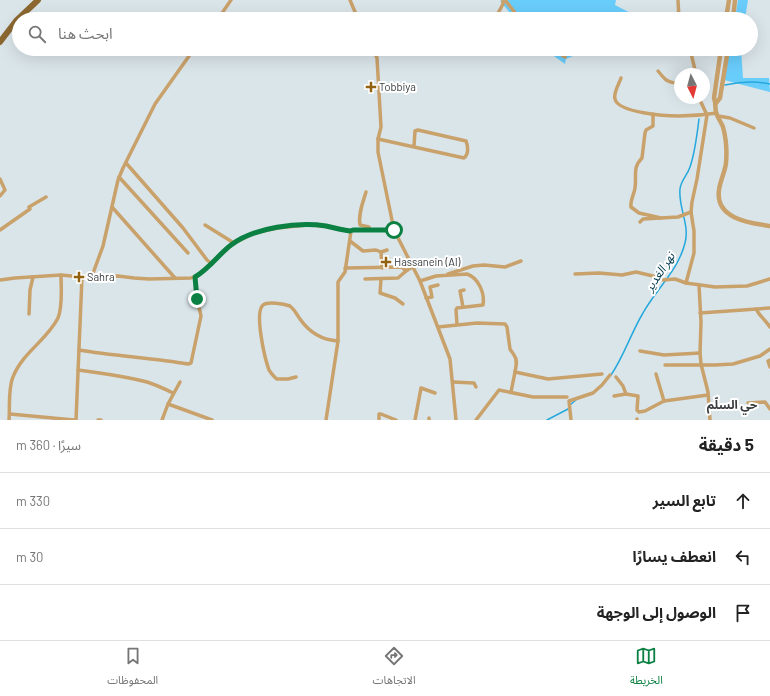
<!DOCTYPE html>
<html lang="ar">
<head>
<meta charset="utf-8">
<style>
  :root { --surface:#fff; --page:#f2f2f2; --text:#222; --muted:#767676; --line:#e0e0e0; --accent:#0b8043 }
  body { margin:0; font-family:Barlow,"Noto Sans Arabic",sans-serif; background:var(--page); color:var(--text); direction:rtl }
  .compass { position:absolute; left:674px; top:68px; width:36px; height:36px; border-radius:50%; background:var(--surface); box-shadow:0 4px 16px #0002; rotate:174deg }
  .stop { position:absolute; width:12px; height:12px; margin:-9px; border:3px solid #0b8043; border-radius:50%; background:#fff }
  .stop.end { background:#0b8043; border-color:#fff; box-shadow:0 1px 4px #0008 }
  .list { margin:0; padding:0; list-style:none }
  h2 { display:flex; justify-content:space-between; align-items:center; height:52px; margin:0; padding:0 16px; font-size:17px }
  h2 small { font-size:13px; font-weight:400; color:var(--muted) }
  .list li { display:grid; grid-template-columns:26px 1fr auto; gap:12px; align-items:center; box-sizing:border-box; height:56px; padding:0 16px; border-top:1px solid var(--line) }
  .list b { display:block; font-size:15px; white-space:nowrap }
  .list em { font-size:13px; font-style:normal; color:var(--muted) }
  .icon { flex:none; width:22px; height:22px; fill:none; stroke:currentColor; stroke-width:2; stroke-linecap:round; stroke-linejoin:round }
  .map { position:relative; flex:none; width:770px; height:420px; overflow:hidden; direction:ltr }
  .search { position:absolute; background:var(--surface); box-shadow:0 4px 16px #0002; left:12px; right:12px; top:12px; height:44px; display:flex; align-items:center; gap:10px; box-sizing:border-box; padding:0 14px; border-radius:22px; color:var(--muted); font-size:15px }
  .sheet { height:220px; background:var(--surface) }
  nav { display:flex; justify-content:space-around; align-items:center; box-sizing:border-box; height:56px; border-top:1px solid var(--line); background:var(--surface); font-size:11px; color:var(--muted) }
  nav a { display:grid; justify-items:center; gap:2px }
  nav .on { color:var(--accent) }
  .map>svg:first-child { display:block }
  .green { fill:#69cdfc }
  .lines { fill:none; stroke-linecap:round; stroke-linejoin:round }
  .stream { stroke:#25a8dc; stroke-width:1.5 }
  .minor { stroke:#c9a16b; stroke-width:3.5 }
  .tertiary { stroke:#c9a16b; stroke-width:4.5 }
  .trunk { stroke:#8c6830; stroke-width:6 }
  .route { stroke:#0b8043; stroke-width:5 }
  .poi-dot { fill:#92620f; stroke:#fff; stroke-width:1.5 }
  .labels { text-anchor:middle; stroke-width:4; stroke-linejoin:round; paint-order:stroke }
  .poi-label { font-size:11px; fill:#373b3d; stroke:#fff; text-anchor:start }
  .water-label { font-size:12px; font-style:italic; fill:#00384d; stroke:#fff }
  .neighbourhood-label { font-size:12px; font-weight:bold; fill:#373b3d; stroke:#fff }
</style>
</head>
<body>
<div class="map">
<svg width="770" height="420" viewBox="0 0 770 420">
  <rect width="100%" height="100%" fill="#dae5ea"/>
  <g class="green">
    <path d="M 503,0 L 616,0 L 615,5 L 642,19 L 515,19 L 500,1 Z"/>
    <path d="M 738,0 L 748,0 L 745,19 L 735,19 Z"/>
    <path d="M 544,49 L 589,49 L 566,59 L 565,64 Z"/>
    <path d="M 730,49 L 741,49 L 743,78 L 769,78 L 770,92 L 724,80 Z"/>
  </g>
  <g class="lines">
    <g class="stream">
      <path d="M 725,85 C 739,82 756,81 770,84"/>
      <path d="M 611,375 C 624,356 631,333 643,313 C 656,289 678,271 685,243 C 690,225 678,207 680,189 C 681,180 687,176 690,167 C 695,153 697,135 699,119"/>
      <path d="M 570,405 L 576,400"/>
      <path d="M 547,420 L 568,409"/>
    </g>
    <g class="minor">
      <path d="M 350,0 L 358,19"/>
      <path d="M 505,0 L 520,19"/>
      <path d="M 678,0 L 679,19"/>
      <path d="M 496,17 L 503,4 L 503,0"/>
      <path d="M 218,19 L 231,0"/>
      <path d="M 373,49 L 377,58 L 381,127 L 378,139 L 378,152 L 394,230 L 420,281 L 450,359 L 456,420"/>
      <path d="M 553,49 L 565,57"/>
      <path d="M 690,49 L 696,74"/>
      <path d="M 658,71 C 667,82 666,81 680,84"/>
      <path d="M 621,78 C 619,84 613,93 615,99 C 618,113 667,116 679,116 C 692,116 704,115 717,113"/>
      <path d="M 653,114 L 653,126 L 646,130 L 645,133 L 642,158 C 632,168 637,176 635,188 C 634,195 630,200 631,207 L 639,213 L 661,218"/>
      <path d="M 718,116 L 730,118 L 754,128"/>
      <path d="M 378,139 L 464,158 C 469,154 468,146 466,141 L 418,130 L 415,131 L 414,146"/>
      <path d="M 126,163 L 183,228 L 207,260 L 212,264"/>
      <path d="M 119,177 L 188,253"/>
      <path d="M 0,179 L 5,190 L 0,196"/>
      <path d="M 366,192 C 363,202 358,214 360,225 L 369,227 L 370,230"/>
      <path d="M 112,207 L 175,278"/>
      <path d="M 640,222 L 643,219 L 678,217 L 691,212"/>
      <path d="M 205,225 L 234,243"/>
      <path d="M 0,230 L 30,209 L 29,207 L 46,197"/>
      <path d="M 350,241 L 363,251 L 376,250 L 381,252"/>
      <path d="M 345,268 L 402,267 L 406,271 L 412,267"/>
      <path d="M 382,268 L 381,252 L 387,250"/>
      <path d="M 448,274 L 473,266 L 484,265 L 505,267 L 521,261"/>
      <path d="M 575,274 L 599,273 L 622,275 L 636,272 L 653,276 L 663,280 L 675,279 L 686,283 L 715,287 L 747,286 L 770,279"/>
      <path d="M 92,276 L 103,246 L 118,180 L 123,168 L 155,104 L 194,49"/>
      <path d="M 365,279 L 398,278 L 406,271"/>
      <path d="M 381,279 L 380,293 L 395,298 L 403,304"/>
      <path d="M 0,280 L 15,278 L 61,275 L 82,277 L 118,276 L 134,278 L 149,279 L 191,278 L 198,275 L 234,243 L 255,233 L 277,228 L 307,225 L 326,226 L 351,231 L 353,230 L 394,230"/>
      <path d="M 420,281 L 436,276 L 467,274 C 479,278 485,294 483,305 L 457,308 L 456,310 L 457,324"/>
      <path d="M 686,283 L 694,253 L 694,231 L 691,212 L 692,202 L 697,179 L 707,115 L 699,98"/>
      <path d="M 699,285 L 701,322 L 700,353 L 701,364 L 708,392 L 710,420"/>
      <path d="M 426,298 L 432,297 L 430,287 L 438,285"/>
      <path d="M 463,307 L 460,291 L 464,290"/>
      <path d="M 756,309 C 760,317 765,319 770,327"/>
      <path d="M 700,313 L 770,308"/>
      <path d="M 29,314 L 30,290 L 33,277"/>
      <path d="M 438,327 L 477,323 L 505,324 L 507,327 L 510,349 C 511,351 513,353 514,355 C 518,360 516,366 515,372"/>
      <path d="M 79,350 C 115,356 152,358 188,364 L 191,363 L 201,316 L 197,299 L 195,277"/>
      <path d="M 640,351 L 664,355 L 700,353"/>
      <path d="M 770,360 L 768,361 L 770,367"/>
      <path d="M 665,365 L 715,365 L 733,364 L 760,356 L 770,349"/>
      <path d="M 78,370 C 101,373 124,376 147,382 C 156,385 165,389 173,393"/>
      <path d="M 656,374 L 664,401"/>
      <path d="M 296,377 L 288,379 L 277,379 C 274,377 271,373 269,370 C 265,359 254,313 263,305 C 268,301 284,304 290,306 C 295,310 297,315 300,319 C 309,332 322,340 338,341"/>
      <path d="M 616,377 L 623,386 L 626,394 L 638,396 L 637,410 L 639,412 L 645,411 L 664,401 L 708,395"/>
      <path d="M 453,382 L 474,383 L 476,387"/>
      <path d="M 511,392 L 515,372 L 548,379 L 602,374"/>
      <path d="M 614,396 L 626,394"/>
      <path d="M 748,403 L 765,402 L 770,409"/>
      <path d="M 168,404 L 212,420"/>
      <path d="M 10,414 L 74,420"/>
      <path d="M 429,418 L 429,420"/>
      <path d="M 379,419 L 379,414 L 381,414 L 396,420"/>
      <path d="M 637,419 L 637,420"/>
      <path d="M 9,420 C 10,408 8,388 13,377 C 22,353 47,340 58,318 C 63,306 61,288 61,275"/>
      <path d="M 76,420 L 82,277"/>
      <path d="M 98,420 L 101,420"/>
      <path d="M 162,420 L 168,404 L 180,382"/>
      <path d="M 326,420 L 338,341 L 338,282 L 345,272 L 351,231"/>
      <path d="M 415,420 L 421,388 L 435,393"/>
      <path d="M 476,420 L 499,390 L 533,397 L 567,397"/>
      <path d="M 571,420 L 569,401 L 593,393 L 602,385 L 610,375"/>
    </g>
    <g class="tertiary">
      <path d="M 726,19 L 729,0"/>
      <path d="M 733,19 L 735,0"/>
      <path d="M 721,49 L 714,98 C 716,103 715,107 716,113 C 718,118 721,122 723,127 C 726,138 727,152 726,163 C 725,172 720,181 719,190 C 715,219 750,223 770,226"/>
      <path d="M 716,103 L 720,98 L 728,49"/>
    </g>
    <path class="trunk" d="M 0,42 L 16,21 L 38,0"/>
  </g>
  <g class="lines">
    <path class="route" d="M 197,299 L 195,277 C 210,268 219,254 231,245 C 255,227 298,222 326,226 C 334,228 342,230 350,231 L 353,230 L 394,230"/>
  </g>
  <g class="poi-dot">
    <path d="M369 81h4v4h4v4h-4v4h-4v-4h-4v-4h4z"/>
    <path d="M384 256h4v4h4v4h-4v4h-4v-4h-4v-4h4z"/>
    <path d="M77 271h4v4h4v4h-4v4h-4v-4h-4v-4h4z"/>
  </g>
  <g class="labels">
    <g class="poi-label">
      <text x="379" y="91">Tobbiya</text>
      <text x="394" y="266">Hassanein (Al)</text>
      <text x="87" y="281">Sahra</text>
    </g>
    <g class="water-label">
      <text transform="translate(660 272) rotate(-57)" y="4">نهر الغدير</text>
    </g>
    <g class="neighbourhood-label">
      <text x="732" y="409">حي السلّم</text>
    </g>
  </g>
</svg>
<svg class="compass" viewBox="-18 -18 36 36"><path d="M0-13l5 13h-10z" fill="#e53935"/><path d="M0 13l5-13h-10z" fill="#767676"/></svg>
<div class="stop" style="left:394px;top:230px"></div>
<div class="stop end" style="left:197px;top:299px"></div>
<div class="search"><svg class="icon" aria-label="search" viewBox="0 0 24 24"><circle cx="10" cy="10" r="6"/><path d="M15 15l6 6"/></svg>ابحث هنا</div>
</div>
<section class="sheet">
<h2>5 دقيقة<small>سيرًا · 360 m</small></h2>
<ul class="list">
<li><svg class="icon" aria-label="ahead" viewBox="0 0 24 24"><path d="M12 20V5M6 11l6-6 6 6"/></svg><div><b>تابع السير</b></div><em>330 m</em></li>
<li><svg class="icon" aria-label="left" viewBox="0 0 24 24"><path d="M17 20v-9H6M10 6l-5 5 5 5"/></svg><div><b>انعطف يسارًا</b></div><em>30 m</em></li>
<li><svg class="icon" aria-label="arrive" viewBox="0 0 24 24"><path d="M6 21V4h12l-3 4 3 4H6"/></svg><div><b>الوصول إلى الوجهة</b></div></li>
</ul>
</section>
<nav>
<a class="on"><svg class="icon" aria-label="map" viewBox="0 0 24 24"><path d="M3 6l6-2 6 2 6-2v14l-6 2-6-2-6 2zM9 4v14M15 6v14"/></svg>الخريطة</a>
<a><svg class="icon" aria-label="directions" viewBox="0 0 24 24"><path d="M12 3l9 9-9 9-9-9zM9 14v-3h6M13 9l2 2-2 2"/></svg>الاتجاهات</a>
<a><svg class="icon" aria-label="saved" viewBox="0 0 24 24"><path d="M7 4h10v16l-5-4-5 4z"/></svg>المحفوظات</a>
</nav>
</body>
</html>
